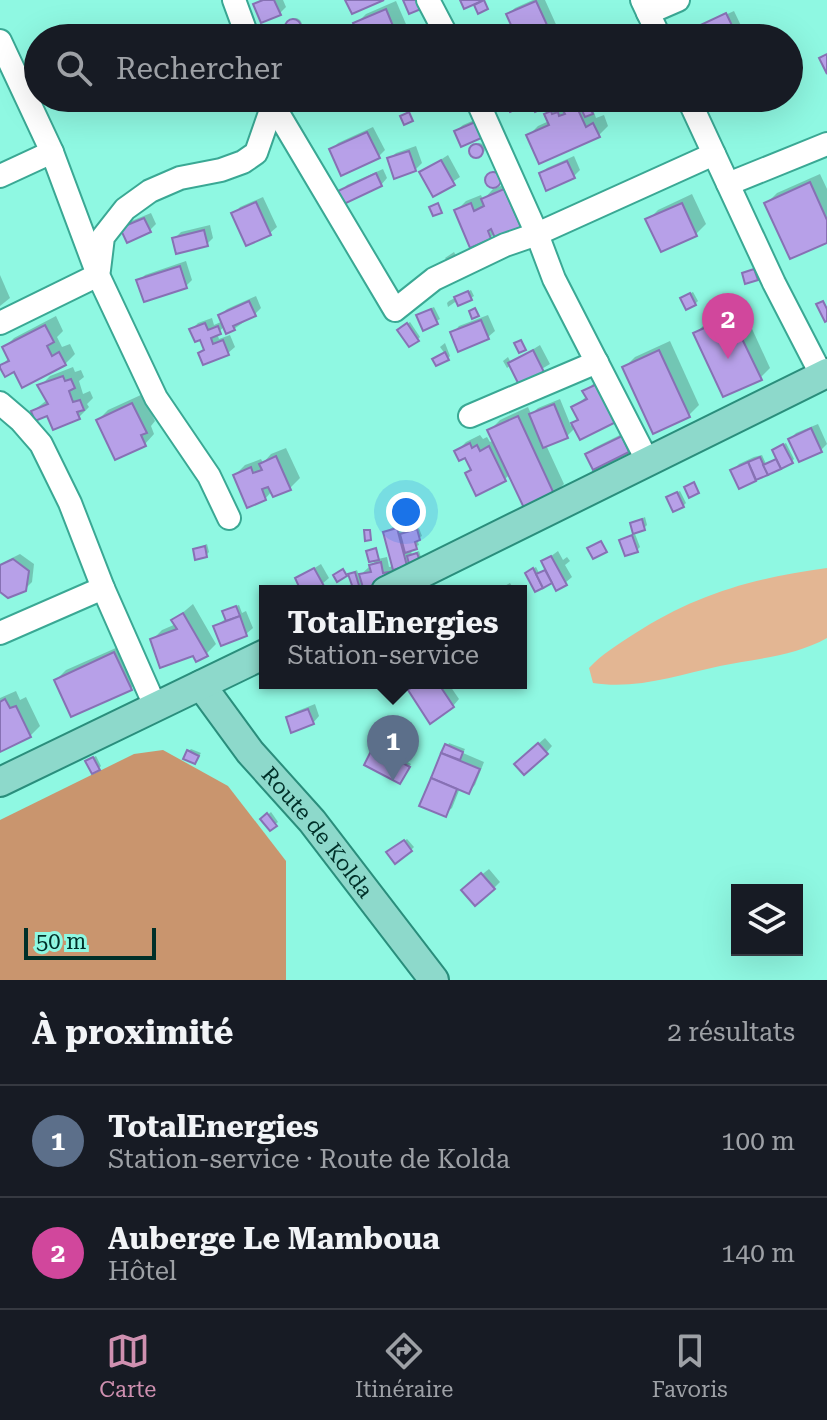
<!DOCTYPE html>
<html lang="fr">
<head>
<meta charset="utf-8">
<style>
  :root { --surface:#171b24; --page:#20242c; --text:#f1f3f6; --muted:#9ea1a6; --line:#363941; --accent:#cf90b0 }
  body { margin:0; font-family:"Roboto Serif",serif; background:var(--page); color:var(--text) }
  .controls { position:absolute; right:24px; bottom:24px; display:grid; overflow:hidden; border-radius:0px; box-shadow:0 8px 32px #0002 }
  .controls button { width:72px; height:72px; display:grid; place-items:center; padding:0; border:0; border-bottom:2px solid var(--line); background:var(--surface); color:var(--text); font:40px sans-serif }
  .scale { position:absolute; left:24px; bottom:20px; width:132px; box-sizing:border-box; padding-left:8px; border:4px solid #003029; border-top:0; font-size:22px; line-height:28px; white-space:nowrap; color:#003029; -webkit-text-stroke:6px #8ff8e2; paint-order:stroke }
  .you { position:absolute; left:406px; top:512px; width:28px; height:28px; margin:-20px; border:6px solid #fff; border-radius:50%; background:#1a73e8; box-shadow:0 0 0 12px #1a73e833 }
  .badge { display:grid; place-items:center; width:52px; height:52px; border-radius:50%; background:var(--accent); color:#fff; font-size:26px; font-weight:700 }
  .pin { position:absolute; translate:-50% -66px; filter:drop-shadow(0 2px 4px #0008) }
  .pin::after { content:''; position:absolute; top:42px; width:28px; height:24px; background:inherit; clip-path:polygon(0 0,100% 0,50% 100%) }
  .popup { position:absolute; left:259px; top:585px; width:268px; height:104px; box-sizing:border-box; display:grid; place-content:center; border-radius:0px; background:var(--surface); filter:drop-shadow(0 2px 6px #0005); font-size:26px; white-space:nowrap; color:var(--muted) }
  .popup b { font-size:30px; color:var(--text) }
  .popup::after { content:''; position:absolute; left:50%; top:100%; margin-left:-16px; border:16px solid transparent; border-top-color:var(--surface) }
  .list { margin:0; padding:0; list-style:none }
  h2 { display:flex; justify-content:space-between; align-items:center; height:104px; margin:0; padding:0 32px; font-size:34px }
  h2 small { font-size:26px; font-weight:400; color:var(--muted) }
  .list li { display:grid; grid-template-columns:52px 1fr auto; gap:24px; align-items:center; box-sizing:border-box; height:112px; padding:0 32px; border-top:2px solid var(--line) }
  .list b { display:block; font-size:30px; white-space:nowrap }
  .list p { margin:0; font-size:26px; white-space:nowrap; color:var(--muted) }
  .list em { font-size:26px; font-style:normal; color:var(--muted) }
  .icon { flex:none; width:44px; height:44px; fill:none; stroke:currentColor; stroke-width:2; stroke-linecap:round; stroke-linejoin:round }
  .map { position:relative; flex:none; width:827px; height:980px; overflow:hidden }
  .search { position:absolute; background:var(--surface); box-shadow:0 8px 32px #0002; left:24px; right:24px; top:24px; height:88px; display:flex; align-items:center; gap:20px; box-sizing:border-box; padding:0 28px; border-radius:44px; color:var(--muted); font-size:30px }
  .sheet { height:328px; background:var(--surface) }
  nav { display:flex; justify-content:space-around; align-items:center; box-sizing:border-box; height:112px; border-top:2px solid var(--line); background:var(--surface); font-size:22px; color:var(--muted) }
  nav a { display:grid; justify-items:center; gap:4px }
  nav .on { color:var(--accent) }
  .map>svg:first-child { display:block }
  .green { fill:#e3b693 }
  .forest { fill:#c9956e }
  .shadow { fill:#0003 }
  .building { fill:#b7a0e8; stroke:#8771b4; stroke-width:2 }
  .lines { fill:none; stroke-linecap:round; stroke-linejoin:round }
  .minor-casing { stroke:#3aa894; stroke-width:26 }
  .major-casing { stroke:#2a8e7c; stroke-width:32 }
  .minor { stroke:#fff; stroke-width:22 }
  .major { stroke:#8dd9cb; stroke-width:28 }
  .labels { text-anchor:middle; stroke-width:6; stroke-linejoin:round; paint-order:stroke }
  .street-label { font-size:22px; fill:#003029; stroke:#8ff8e2 }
</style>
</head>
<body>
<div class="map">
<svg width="827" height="980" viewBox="0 0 827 980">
  <rect width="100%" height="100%" fill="#8ff8e2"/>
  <path class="green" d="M 827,568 L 827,638 C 795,656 755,659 720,666 C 678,675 636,690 593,683 L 589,668 C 602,654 617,645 634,634 C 696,594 753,578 827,568 Z"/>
  <path class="forest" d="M 163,750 L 228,786 L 286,861 L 286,980 L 0,980 L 0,820 L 134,754 Z"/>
  <g class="shadow">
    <path d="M 260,0 L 283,0 L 286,7 L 280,13 L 255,5 Z"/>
    <path d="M 533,0 L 545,0 L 559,31 L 552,38 L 519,38 L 516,32 L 515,38 L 500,38 L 516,31 L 508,14 L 515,8 Z"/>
    <path d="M 396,1 L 412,38 L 362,38 L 356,24 L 366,14 Z"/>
    <path d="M 734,11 L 745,34 L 741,38 L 699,38 L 694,29 L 699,24 L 699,27 Z"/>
    <circle cx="295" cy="25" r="7"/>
    <path d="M 342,29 L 346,38 L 322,38 Z"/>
    <path d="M 573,98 L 589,98 L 596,118 L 604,115 L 608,126 L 598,136 L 528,136 L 538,126 L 549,121 L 546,115 L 556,105 L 561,102 L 563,105 Z"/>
    <path d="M 486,115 L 492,128 L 456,131 L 463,125 Z"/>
    <path d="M 373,127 L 385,150 L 378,157 L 331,150 L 338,143 Z"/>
    <circle cx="479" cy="149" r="6"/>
    <path d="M 416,146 L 422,163 L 415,170 L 389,159 L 396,153 Z"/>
    <path d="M 448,155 L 460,177 L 434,194 L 422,172 Z"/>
    <path d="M 574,156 L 580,170 L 574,176 L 541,174 L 547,168 Z"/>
    <path d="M 383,169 L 387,178 L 381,185 L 341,191 L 347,185 Z"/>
    <circle cx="495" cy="178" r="7"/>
    <path d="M 820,174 L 827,189 L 827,241 L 767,203 L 777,193 Z"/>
    <path d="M 514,181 L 529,216 L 519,226 L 495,233 L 490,238 L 456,211 L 466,201 L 481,195 L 483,200 L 493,189 Z"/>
    <path d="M 692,194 L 706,224 L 696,234 L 662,250 L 648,220 L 658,210 Z"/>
    <path d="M 263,197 L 277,227 L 270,233 L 247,243 L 234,214 L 240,207 Z"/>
    <path d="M 151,213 L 156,224 L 150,230 L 123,229 L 129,222 Z"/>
    <path d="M 210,225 L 213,238 L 207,244 L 174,239 L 181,232 Z"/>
    <path d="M 454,252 L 458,259 L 450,265 L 445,258 Z"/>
    <path d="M 186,261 L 192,280 L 186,286 L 139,281 L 145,275 Z"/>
    <path d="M 0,275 L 10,298 L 0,306 Z"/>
    <path d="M 471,290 L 474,296 L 471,298 L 458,300 L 448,307 L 447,303 L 449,301 Z"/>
    <path d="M 693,292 L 698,301 L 695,304 L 685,296 Z"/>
    <path d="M 256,296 L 261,308 L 255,314 L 234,329 L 225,326 L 217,333 L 219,339 L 230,335 L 235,347 L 228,353 L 200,353 L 206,348 L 201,337 L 192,329 L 198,323 L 212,318 L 214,325 L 223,321 L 220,315 L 227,309 Z"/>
    <path d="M 434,307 L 440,319 L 424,328 L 421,313 Z"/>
    <path d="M 742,307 L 770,368 L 760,378 L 695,334 L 705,324 Z"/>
    <path d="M 488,315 L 495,331 L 488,337 L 460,349 L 453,333 L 459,326 Z"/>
    <path d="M 56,316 L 63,331 L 57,337 L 62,347 L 70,344 L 75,354 L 65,364 L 15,369 L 1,366 L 9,358 L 4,348 L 14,338 Z"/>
    <path d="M 410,322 L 420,337 L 418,339 L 402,327 Z"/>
    <path d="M 670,341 L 699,405 L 689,415 L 625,367 L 635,357 Z"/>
    <path d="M 445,343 L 450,356 L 448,358 L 440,347 Z"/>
    <path d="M 540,345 L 550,364 L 520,382 L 511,365 L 507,368 L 503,361 L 508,357 L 511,363 Z"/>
    <path d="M 73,367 L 75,372 L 81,370 L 84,377 L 79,381 L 83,394 L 90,391 L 93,398 L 87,404 L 89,407 L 79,417 L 33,411 L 47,400 L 40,386 L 50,376 Z"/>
    <path d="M 595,382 L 615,420 L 576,427 L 567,436 L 546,445 L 564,484 L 554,494 L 510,474 L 505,479 L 472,469 L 466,455 L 456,452 L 466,442 L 480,435 L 483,439 L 487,437 L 490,442 L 494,440 L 490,430 L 500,420 L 528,407 L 531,414 L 538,408 L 560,399 L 571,426 L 579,418 L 574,407 L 587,396 L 585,392 Z"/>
    <path d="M 143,394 L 155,421 L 151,426 L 154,434 L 145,444 L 98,420 L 108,410 Z"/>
    <path d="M 818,424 L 827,444 L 821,450 L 790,439 L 796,433 Z"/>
    <path d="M 628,431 L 634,444 L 628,450 L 588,454 L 594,448 Z"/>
    <path d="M 786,443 L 794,459 L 791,462 L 755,479 L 732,471 L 739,464 L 754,457 L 762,455 L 766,464 L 778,458 L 777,447 Z"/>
    <path d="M 286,448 L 300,478 L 290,488 L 272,491 L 265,499 L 235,475 L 245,465 L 261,459 L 263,463 L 271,454 Z"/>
    <path d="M 680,491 L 686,503 L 683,506 L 671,495 Z"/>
    <path d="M 418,514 L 419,519 L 417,522 L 404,526 L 406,532 L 419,528 L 422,536 L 417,539 L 419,545 L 410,549 L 412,554 L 419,551 L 422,560 L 364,583 L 359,588 L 350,574 L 357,570 L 359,576 L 378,559 L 387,557 L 389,567 L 394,566 L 385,532 L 398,524 L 400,519 Z"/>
    <path d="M 645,517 L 647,525 L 644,528 L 632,523 Z"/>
    <path d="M 635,534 L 640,547 L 637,550 L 624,538 Z"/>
    <path d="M 207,544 L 209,552 L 206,555 L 195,549 Z"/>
    <path d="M 558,551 L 563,560 L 567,557 L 570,561 L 565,565 L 572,577 L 565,583 L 553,580 L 536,589 L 530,570 L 536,567 L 539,573 L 547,569 L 543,562 Z"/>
    <path d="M 20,554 L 34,564 L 32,582 L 25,589 L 0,590 L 0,564 Z"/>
    <path d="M 321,564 L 329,578 L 322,584 L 304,591 L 297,579 Z"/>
    <path d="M 510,583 L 515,591 L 499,591 L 501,588 Z"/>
    <path d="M 193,604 L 216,644 L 206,654 L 194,654 L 152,640 L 162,630 L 176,624 L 174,620 Z"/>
    <path d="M 239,605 L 242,613 L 246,611 L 253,628 L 246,634 L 215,626 L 227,618 L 227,609 Z"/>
    <path d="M 125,644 L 141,678 L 131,688 L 56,680 L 66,670 Z"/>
    <path d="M 419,683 L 448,683 L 459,699 L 453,706 L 410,691 Z"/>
    <path d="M 16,691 L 20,700 L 26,697 L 40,726 L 30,736 L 0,751 L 0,698 Z"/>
    <path d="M 315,704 L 319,716 L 313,723 L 288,718 L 295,712 Z"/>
    <path d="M 545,738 L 552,746 L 546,753 L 523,757 Z"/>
    <path d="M 449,743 L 465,749 L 463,753 L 484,762 L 475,785 L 468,792 L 460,788 L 452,808 L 445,814 L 422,805 Z"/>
    <path d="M 377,746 L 411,764 L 402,779 L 375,749 Z"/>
    <path d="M 191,749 L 201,753 L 195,762 L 189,751 Z"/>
    <path d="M 96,756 L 101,766 L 99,768 L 90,759 Z"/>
    <path d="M 271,812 L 278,822 L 270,828 L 263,819 Z"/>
    <path d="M 407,839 L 414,847 L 411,850 L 392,850 Z"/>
    <path d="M 489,869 L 500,882 L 494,888 L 470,884 Z"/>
  </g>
  <g class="building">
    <path d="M 263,0 L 274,0 L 281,15 L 261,23 L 253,4 Z"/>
    <path d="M 345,0 L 384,0 L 352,14 Z"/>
    <path d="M 403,0 L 423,0 L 426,7 L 409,14 Z"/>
    <path d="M 460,0 L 484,0 L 464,9 Z"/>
    <path d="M 484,0 L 488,9 L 478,14 L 474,5 Z"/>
    <path d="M 536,1 L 553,38 L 517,38 L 506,14 Z"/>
    <path d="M 386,9 L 398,38 L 360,38 L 353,23 Z"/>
    <path d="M 726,13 L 738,38 L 696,38 L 692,29 Z"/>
    <circle cx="293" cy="27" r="8"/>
    <path d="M 827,54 L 827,74 L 819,58 Z"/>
    <path d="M 414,98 L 417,105 L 408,109 L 404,99 Z"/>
    <path d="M 414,98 L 438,98 L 439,100 L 419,109 Z"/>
    <path d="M 503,98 L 530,98 L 532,102 L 510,112 Z"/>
    <path d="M 576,98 L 586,98 L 593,114 L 585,117 Z"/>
    <path d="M 540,100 L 544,108 L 535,112 L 531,104 Z"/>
    <path d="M 574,101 L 586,127 L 593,123 L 600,137 L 539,164 L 526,135 L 549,125 L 544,114 L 551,111 L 552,114 L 558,112 L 559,116 L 565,114 L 561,107 Z"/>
    <path d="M 409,112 L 413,121 L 404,125 L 400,116 Z"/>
    <path d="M 480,120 L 486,136 L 461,147 L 454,131 Z"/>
    <path d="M 367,132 L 380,158 L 341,176 L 329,149 Z"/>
    <circle cx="476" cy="151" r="7"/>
    <path d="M 409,151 L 416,171 L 394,179 L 387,158 Z"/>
    <path d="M 441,160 L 455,185 L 433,197 L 419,172 Z"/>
    <path d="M 567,161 L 575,178 L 546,191 L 539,173 Z"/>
    <circle cx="493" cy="180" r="8"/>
    <path d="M 376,173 L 382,186 L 344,204 L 338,191 Z"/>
    <path d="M 810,182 L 827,220 L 827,243 L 790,259 L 764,203 Z"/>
    <path d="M 504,189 L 521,227 L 495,238 L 491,229 L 488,231 L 491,239 L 470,248 L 454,210 L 471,203 L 474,211 L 484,206 L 481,199 Z"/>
    <path d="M 256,202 L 271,235 L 246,246 L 231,213 Z"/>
    <path d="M 438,203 L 442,213 L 433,216 L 429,207 Z"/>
    <path d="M 682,203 L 697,236 L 661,252 L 645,219 Z"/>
    <path d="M 144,218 L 151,232 L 127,243 L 120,228 Z"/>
    <path d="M 204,230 L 208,246 L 176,254 L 172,238 Z"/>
    <path d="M 180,266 L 187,288 L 144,302 L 136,280 Z"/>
    <path d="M 754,269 L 758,280 L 745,284 L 742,273 Z"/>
    <path d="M 468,291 L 472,300 L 458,306 L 454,297 Z"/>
    <path d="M 690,293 L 696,305 L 686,310 L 680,298 Z"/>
    <path d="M 249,301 L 256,316 L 233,326 L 235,330 L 226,334 L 218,315 Z"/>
    <path d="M 823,301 L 827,309 L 827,321 L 825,322 L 816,304 Z"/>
    <path d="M 475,308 L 479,316 L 472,319 L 469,311 Z"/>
    <path d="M 431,309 L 438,324 L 423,331 L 416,315 Z"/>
    <path d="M 731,316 L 762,380 L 723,397 L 693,333 Z"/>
    <path d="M 481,320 L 489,339 L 458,352 L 450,332 Z"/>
    <path d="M 205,323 L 208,330 L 218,326 L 221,334 L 211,338 L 213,344 L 223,340 L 229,355 L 203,365 L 198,353 L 204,350 L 200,340 L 195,342 L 189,329 Z"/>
    <path d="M 407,323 L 419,341 L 409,347 L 397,330 Z"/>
    <path d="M 45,325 L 54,342 L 47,346 L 52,356 L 59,352 L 66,365 L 22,388 L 14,372 L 5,377 L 0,368 L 0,365 L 9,361 L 2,347 Z"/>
    <path d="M 521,340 L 526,350 L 519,353 L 514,343 Z"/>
    <path d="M 533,350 L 544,372 L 519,385 L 508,363 Z"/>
    <path d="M 659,350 L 690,417 L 653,434 L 622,367 Z"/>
    <path d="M 445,352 L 449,360 L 436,366 L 432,359 Z"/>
    <path d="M 63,376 L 65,381 L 71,379 L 75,388 L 69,391 L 73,402 L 80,400 L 84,410 L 77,412 L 80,419 L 53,430 L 47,416 L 35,421 L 31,411 L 48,404 L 37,385 Z"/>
    <path d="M 597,384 L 616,422 L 580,440 L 571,423 L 578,420 L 571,407 L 587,399 L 582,391 Z"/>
    <path d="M 132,403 L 147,433 L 141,435 L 146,446 L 115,460 L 96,420 Z"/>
    <path d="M 554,404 L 568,438 L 543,448 L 529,414 Z"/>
    <path d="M 518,416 L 555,496 L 525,510 L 487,430 Z"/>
    <path d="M 811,428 L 822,452 L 799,462 L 788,439 Z"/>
    <path d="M 622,436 L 629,452 L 593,470 L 585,454 Z"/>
    <path d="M 470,443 L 472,448 L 477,445 L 480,451 L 489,446 L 506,481 L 476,496 L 465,473 L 471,470 L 465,458 L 459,461 L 454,451 Z"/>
    <path d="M 783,444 L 793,463 L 781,469 L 772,450 Z"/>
    <path d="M 276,456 L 291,490 L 273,497 L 268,487 L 262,489 L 266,500 L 247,508 L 233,475 L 251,467 L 253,473 L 262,470 L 259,464 Z"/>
    <path d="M 760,457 L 768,475 L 756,480 L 748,462 Z"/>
    <path d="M 776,459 L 781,469 L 768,475 L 763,465 Z"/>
    <path d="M 748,462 L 756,481 L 739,489 L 730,470 Z"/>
    <path d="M 694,482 L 699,493 L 689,498 L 684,487 Z"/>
    <path d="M 677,492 L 684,507 L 673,512 L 666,497 Z"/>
    <path d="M 415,515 L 418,524 L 398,530 L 395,521 Z"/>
    <path d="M 642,519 L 645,530 L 633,534 L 630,523 Z"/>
    <path d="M 397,528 L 407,566 L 393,570 L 383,532 Z"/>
    <path d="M 417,529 L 420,540 L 415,542 L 417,549 L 405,553 L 400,534 Z"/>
    <path d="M 364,530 L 370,530 L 371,540 L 365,541 Z"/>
    <path d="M 632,535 L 638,552 L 625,556 L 619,540 Z"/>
    <path d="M 601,541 L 607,552 L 593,559 L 587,548 Z"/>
    <path d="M 205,546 L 207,557 L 195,560 L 193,549 Z"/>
    <path d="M 376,548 L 379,560 L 369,562 L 366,551 Z"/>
    <path d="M 417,553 L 421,564 L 410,568 L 407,556 Z"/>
    <path d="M 551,556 L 567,585 L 556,591 L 541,561 Z"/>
    <path d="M 13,559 L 29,571 L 26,591 L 8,598 L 0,592 L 0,565 Z"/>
    <path d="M 381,562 L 383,573 L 406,569 L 407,572 L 364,591 L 359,574 L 371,572 L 369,565 Z"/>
    <path d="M 314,568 L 324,586 L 314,591 L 301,591 L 295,578 Z"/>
    <path d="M 533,568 L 543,588 L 535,592 L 525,573 Z"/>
    <path d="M 343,569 L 347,576 L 337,582 L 333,575 Z"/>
    <path d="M 545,570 L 552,583 L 543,588 L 536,574 Z"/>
    <path d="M 355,572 L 360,589 L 354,591 L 348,574 Z"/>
    <path d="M 236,606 L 240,616 L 226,621 L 222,611 Z"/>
    <path d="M 183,613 L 208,656 L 196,662 L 193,656 L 160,668 L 150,639 L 177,629 L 171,620 Z"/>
    <path d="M 240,616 L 247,636 L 221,646 L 213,626 Z"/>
    <path d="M 114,652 L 132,690 L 71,717 L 54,680 Z"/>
    <path d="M 419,683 L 438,683 L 454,707 L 430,724 L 408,690 Z"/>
    <path d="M 5,699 L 10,708 L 16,706 L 31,737 L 0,752 L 0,702 Z"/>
    <path d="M 308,709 L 314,724 L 291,733 L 286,717 Z"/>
    <path d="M 538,743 L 548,754 L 524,775 L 514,764 Z"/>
    <path d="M 445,744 L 463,752 L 460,760 L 441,753 Z"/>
    <path d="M 373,747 L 410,767 L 400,784 L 364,765 Z"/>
    <path d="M 187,750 L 199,756 L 195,764 L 183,759 Z"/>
    <path d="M 441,753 L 480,769 L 469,794 L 431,778 Z"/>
    <path d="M 93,757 L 100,770 L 92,774 L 85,761 Z"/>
    <path d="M 431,778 L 457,789 L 446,817 L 419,806 Z"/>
    <path d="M 267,813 L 277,826 L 270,831 L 260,819 Z"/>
    <path d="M 404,840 L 412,851 L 395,864 L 386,852 Z"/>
    <path d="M 481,873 L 495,889 L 475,906 L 461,890 Z"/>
  </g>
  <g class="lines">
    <g class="minor-casing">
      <g id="minor">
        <path d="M 234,0 L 248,38"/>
        <path d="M 428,0 L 448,38"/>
        <path d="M 642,0 L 660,38"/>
        <path d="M 648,13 L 678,0"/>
        <path d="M 0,41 L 52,152 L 98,275 L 156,398 L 209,476 L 229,518"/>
        <path d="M 269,98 L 395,310 L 434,279 L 505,245 L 537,234 L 714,154"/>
        <path d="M 476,98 L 537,234 L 554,279 L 648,462"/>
        <path d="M 688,98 L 774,283 L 822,376"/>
        <path d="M 0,176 L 52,152"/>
        <path d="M 728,184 L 827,144"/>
        <path d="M 99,270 L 103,237 L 125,209 L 150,191 L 180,178 L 221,170 L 243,162 L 256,153 L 272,107"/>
        <path d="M 0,323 L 98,275"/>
        <path d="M 0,403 L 21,421 L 41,444 L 70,503 L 103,588 L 156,708"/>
        <path d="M 470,416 L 597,362"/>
        <path d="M 0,633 L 103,588"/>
      </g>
    </g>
    <g class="major-casing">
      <g id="major">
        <path d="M 386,591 L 827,373"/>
        <path id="s1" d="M 201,685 L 250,752 L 312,821 L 434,980"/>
        <path d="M 0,782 L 265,654"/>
      </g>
    </g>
    <use href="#minor" class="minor"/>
    <use href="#major" class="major"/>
  </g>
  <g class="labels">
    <g class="street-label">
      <text dy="8" stroke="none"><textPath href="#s1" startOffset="188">Route de Kolda</textPath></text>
    </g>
  </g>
</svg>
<div class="controls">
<button><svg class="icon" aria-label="layers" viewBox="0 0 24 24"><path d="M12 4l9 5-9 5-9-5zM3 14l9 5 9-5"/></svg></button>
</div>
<div class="scale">50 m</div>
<div class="you"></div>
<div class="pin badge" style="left:393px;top:781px;background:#5c6f8a">1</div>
<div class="popup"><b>TotalEnergies</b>Station-service</div>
<div class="pin badge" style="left:728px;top:359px;background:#d1479c">2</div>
<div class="search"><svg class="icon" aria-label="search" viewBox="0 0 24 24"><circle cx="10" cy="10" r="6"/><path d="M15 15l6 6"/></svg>Rechercher</div>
</div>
<section class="sheet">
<h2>À proximité<small>2 résultats</small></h2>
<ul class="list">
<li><span class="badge" style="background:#5c6f8a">1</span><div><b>TotalEnergies</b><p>Station-service · Route de Kolda</p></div><em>100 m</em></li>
<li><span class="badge" style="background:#d1479c">2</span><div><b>Auberge Le Mamboua</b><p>Hôtel</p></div><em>140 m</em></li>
</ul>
</section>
<nav>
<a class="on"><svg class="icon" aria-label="map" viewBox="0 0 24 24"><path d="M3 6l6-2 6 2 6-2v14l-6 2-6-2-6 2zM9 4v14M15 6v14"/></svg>Carte</a>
<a><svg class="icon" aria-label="directions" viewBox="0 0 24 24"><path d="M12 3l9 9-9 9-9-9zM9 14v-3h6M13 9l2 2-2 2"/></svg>Itinéraire</a>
<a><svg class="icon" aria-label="saved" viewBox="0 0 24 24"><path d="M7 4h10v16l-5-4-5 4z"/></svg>Favoris</a>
</nav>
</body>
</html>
